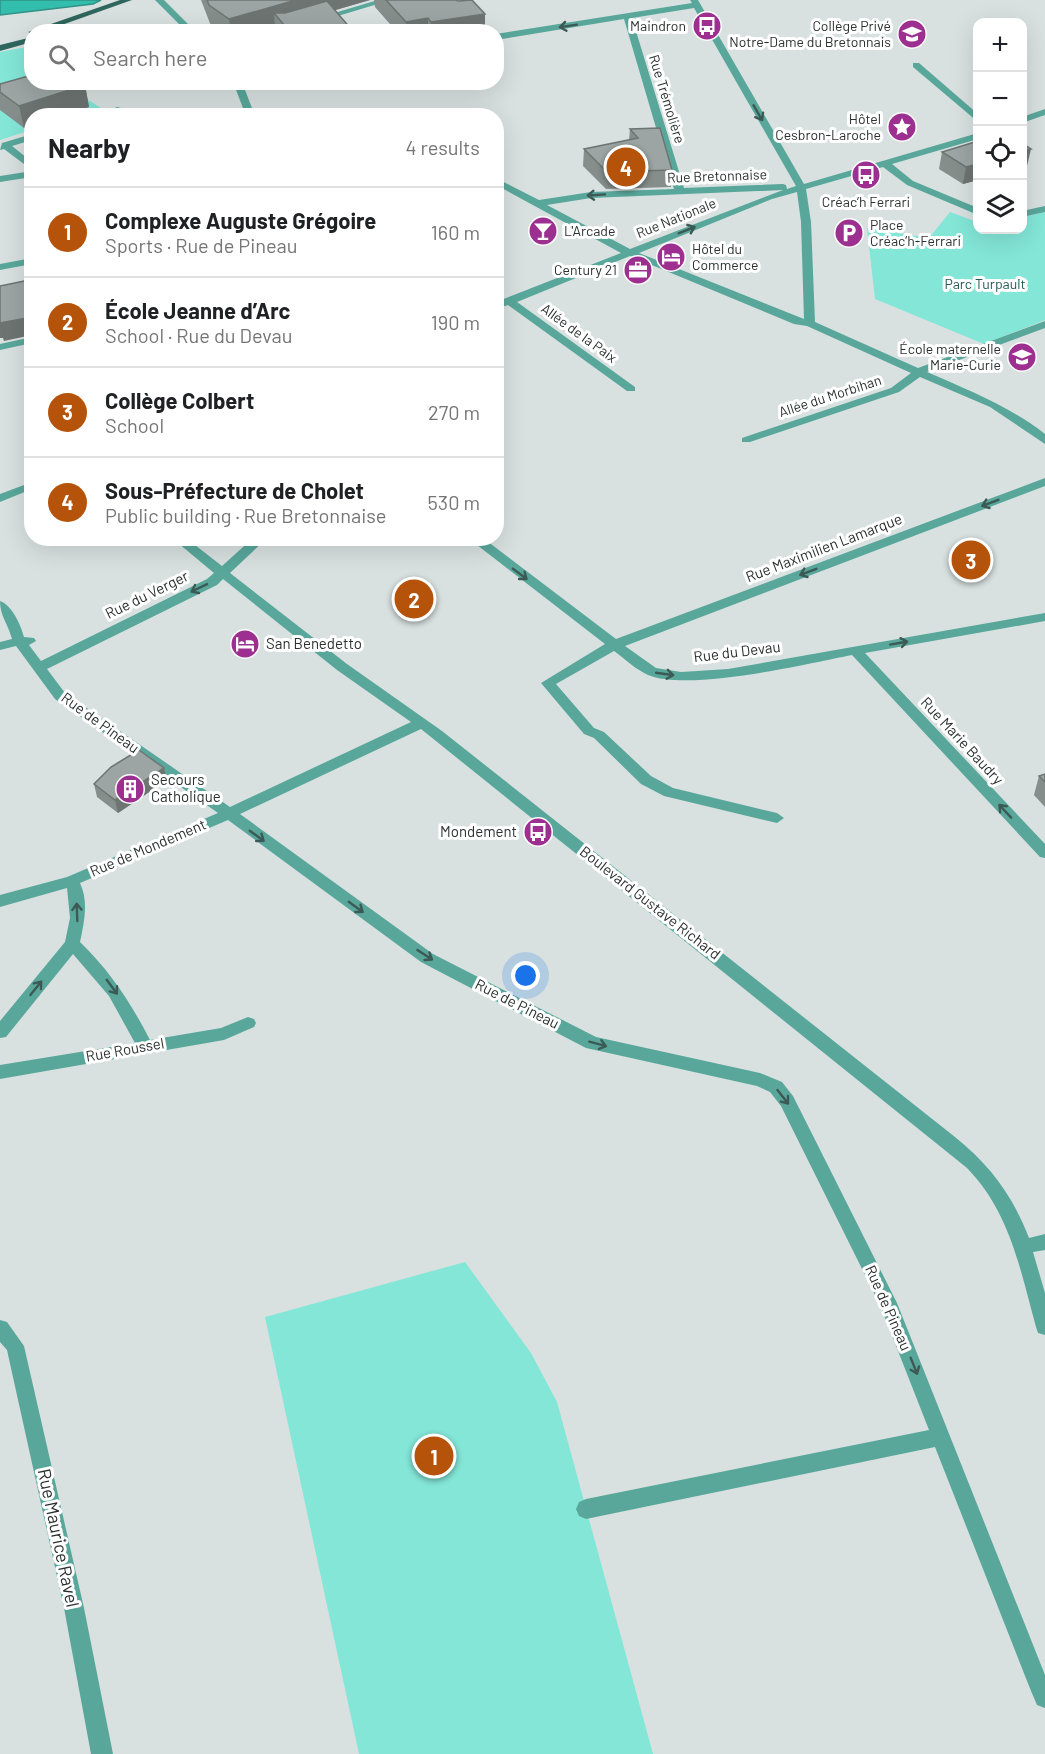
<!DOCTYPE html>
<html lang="en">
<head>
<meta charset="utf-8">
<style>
  :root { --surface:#fff; --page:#f6f6f6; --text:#202124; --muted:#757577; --line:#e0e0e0; --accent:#b45309 }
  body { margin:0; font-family:Barlow,sans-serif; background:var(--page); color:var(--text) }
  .controls { position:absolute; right:18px; top:18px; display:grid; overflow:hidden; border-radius:12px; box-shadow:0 6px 24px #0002 }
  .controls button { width:54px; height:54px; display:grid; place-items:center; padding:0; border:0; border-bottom:2px solid var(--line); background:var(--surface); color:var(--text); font:30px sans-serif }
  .you { position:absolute; left:526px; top:976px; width:21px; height:21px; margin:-15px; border:4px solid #fff; border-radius:50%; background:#1a73e8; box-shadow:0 0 0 9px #1a73e833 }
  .badge { display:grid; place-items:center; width:39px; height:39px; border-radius:50%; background:var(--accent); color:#fff; font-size:20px; font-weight:700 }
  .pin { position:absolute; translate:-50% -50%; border:3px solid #fff; box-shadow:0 2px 6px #0006 }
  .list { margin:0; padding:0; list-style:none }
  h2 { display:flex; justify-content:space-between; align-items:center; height:78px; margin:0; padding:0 24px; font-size:26px }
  h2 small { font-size:20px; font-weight:400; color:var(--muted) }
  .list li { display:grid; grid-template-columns:39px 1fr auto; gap:18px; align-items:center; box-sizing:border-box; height:90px; padding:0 24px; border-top:2px solid var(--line) }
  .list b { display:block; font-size:22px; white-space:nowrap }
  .list p { margin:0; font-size:20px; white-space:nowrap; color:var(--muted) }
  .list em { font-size:20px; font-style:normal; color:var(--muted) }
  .icon { flex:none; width:33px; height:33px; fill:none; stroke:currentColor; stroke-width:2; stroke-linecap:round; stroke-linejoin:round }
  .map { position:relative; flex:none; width:1045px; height:1754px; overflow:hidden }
  .search { position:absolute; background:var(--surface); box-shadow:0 6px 24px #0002; left:24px; top:24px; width:480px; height:66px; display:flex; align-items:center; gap:15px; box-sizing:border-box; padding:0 21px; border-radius:24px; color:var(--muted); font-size:22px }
  .panel { position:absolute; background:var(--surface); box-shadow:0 6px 24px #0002; left:24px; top:108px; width:480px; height:438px; border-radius:24px }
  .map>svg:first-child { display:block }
  .green { fill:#83e6d7 }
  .water { fill:#33bdac; stroke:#319387; stroke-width:1.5 }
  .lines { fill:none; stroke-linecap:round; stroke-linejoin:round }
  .minor { fill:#59a79b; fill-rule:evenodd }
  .major { fill:#2f665e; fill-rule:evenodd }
  .wall { fill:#868e8c }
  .shaded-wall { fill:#6d7472 }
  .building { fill:#9ca5a3; stroke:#6d7472; stroke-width:1.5 }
  .oneway { stroke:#3c5a55 }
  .labels { text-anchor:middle; stroke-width:6; stroke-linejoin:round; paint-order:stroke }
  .far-poi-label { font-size:14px; fill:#2d3030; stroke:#fff; text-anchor:end }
  .far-street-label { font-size:14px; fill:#2d3030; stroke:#fff }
  .far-park-label { font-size:14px; fill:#235952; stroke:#fff }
  .street-label { font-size:15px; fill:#2d3030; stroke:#fff }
  .poi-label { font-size:15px; fill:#2d3030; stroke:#fff; text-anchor:start }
  .near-street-label { font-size:18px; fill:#2d3030; stroke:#fff }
</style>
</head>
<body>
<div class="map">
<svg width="1045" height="1754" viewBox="0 0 1045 1754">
  <rect width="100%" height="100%" fill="#d8e1e0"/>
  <g class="green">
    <path d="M 31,46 L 32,82 L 66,86 L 101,108 L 77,115 L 32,116 L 31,130 L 0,140 L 0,52 Z"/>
    <path d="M 950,212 L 977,222 L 978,230 L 1022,230 L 1023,217 L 1045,212 L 1045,320 L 984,344 L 875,299 L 867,228 L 929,238 Z"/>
    <path d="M 465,1262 L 531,1353 L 557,1402 L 653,1754 L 359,1754 L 265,1317 Z"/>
  </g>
  <path class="water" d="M 0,0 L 101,0 L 93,4 L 0,15 Z"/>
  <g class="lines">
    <g class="minor">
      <path d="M 155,0 L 164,0 L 196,32 L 187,32 Z"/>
      <path d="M 378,0 L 391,0 L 318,22 L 314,19 Z"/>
      <path d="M 690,0 L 698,0 L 804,184 L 978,133 L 978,139 L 892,164 L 913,181 L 978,208 L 978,215 L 907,185 L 883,167 L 806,189 L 811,222 L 815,322 L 918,368 L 1045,321 L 1045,328 L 927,372 C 968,390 1009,406 1045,434 L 1045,444 L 990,407 L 920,377 L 899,392 L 750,442 L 742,442 L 742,438 L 891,388 L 911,373 L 807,326 L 794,324 L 630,256 L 517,302 L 635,387 L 635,391 L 627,391 L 508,305 L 496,309 L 496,302 L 621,253 L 496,185 L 496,178 L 539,200 L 591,192 L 674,189 L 624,19 L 496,40 L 496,34 L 692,3 ZM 694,8 L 796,186 L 787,189 L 786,185 L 783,184 L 684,188 L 632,18 ZM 783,190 L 630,249 L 547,205 L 591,198 ZM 797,192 L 801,222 L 804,319 L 639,253 L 772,199 Z"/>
      <path d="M 913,63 L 919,63 L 978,114 L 978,122 L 913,67 Z"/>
      <path d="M 233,82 L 242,82 L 255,116 L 246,116 Z"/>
      <path d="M 117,107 L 145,114 L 146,116 L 118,113 L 97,116 Z"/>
      <path d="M 1045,109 L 1045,115 L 1022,123 L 1022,117 Z"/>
      <path d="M 32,134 L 32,140 L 12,146 L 32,162 L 32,170 L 4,149 L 0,150 L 2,143 Z"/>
      <path d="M 32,171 L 32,177 L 0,182 L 0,176 Z"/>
      <path d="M 1045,206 L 1045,212 L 1022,217 L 1022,211 Z"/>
      <path d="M 32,258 L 32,264 L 0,270 L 0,264 Z"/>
      <path d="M 32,337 L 32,343 L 0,350 L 0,344 Z"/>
      <path d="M 1045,478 L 1045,486 L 625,646 L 656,668 L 681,672 L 728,669 L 1045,613 L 1045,621 L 865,653 L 1045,844 L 1045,858 L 1040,857 L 852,655 C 806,664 689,692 648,675 C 635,669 625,659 614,651 L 556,684 L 594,728 L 604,732 L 651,776 L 673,788 L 777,813 L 784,818 L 777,823 L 664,796 L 641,784 L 594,738 L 584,734 L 541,683 L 605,644 L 468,538 L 483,538 L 616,639 Z"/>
      <path d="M 32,482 L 32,489 L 0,502 L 0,494 Z"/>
      <path d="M 172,538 L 186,538 L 222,566 L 253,538 L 267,538 L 230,573 L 347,664 L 442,731 L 955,1137 C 990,1165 1013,1196 1029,1238 L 1045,1234 L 1045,1250 L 1033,1252 L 1045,1293 L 1045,1335 L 1038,1333 L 1036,1327 C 1020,1269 1010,1212 967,1168 L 421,729 L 240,814 L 433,954 L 596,1037 L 760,1073 L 782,1082 L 793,1096 L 897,1303 L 1045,1675 L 1045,1708 L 1037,1705 L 1031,1691 L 935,1447 L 586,1519 L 579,1516 L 576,1509 L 579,1502 L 586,1499 L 929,1430 L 880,1305 L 781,1106 L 770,1092 L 757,1086 L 586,1048 L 421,962 L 228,820 L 80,883 C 89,902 84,923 80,942 C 110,971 131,1003 150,1040 L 221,1028 L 248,1017 L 254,1019 L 256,1023 L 254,1027 L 224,1040 L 0,1079 L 0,1065 L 135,1043 L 109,996 L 73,954 L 6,1037 L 0,1038 L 0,1021 L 65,942 L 70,918 L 67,888 L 0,907 L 0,895 L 67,877 L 218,813 L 55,699 L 16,646 L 0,650 L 0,642 L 12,639 C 8,624 0,616 0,601 C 12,605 21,625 24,637 L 34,638 L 36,641 L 29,645 L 41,661 L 207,579 L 214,573 ZM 223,579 L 337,670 L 411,722 L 230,807 L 65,693 L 47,669 L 217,585 Z"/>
      <path d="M 0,1320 L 7,1322 L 24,1346 L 84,1608 L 113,1754 L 91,1754 L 64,1608 L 7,1350 L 0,1342 Z"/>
    </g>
    <g class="major">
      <path d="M 120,0 L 132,0 L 42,32 L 32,32 L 32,34 L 28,32 Z"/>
      <path d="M 32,37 L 32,42 L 0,51 L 0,45 Z"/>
    </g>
  </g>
  <g class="wall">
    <path d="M 201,0 L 370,0 L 335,10 L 353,32 L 276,32 L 275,27 L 261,32 L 219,32 L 211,26 Z"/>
    <path d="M 374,0 L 456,0 L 485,32 L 397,32 L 375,7 Z"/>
    <path d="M 0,84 L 85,85 L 89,107 L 62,116 L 32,116 L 32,125 L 24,128 L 0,110 Z"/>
    <path d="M 630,129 L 672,170 L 671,187 L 606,189 L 583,166 L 584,149 L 629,140 Z"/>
    <path d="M 978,141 L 978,180 L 963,184 L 939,169 L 942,152 Z"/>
    <path d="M 1045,774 L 1045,807 L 1034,795 L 1039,776 Z"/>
    <path d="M 167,780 L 118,813 L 97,797 L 94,784 Z"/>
  </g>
  <g class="shaded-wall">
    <path d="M 296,0 L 370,0 L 284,25 L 274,13 L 275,27 L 261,32 L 231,32 L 229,19 Z"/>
    <path d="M 485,14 L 485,32 L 431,32 L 431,22 Z"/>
    <path d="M 428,18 L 428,32 L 406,32 L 406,22 Z"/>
    <path d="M 85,85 L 89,107 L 62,116 L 32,116 L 32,125 L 24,128 L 19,106 Z"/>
    <path d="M 1031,149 L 1027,166 L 1023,167 L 1023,151 Z"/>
    <path d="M 978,164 L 978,180 L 963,184 L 966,167 Z"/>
    <path d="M 32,317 L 32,335 L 4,341 L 3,338 L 0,338 L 0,323 Z"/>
    <path d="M 164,768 L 167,780 L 118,813 L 115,800 Z"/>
  </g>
  <g class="building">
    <path d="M 207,0 L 296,0 L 229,19 L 209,5 Z"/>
    <path d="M 386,0 L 456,0 L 458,1 L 472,0 L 485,14 L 431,22 L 428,18 L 406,22 Z"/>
    <path d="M 327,1 L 352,30 L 343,32 L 290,32 L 274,13 L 285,13 Z"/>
    <path d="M 32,75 L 32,82 L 81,82 L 85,85 L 19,106 L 0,92 L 0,84 Z"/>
    <path d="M 660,128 L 672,170 L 607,172 L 584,149 L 638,138 L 630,129 Z"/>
    <path d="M 978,141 L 978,164 L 966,167 L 942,152 Z"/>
    <path d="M 1023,144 L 1031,149 L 1023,151 Z"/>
    <path d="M 32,276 L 32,317 L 0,323 L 0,286 L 29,280 Z"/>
    <path d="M 139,750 L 164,768 L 115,800 L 94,784 L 111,767 Z"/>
    <path d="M 1045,774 L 1045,782 L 1039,776 Z"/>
  </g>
  <defs><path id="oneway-shaft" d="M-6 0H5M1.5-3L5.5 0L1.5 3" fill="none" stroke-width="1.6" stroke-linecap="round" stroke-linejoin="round" transform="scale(1.5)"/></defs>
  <g class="oneway">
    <use href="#oneway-shaft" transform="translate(568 26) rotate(171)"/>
    <use href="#oneway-shaft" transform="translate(758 113) rotate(60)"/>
    <use href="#oneway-shaft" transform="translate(596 195) rotate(176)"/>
    <use href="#oneway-shaft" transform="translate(687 230) rotate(-22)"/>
    <use href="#oneway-shaft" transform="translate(990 503) rotate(159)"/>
    <use href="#oneway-shaft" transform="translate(808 572) rotate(159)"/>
    <use href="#oneway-shaft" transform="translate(520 574) rotate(37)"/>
    <use href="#oneway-shaft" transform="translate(199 588) rotate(154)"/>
    <use href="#oneway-shaft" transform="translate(899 643) rotate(-10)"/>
    <use href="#oneway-shaft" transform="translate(665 674) rotate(8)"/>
    <use href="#oneway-shaft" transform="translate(1005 811) rotate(-133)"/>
    <use href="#oneway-shaft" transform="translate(257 836) rotate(36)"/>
    <use href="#oneway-shaft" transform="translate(356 907) rotate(36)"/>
    <use href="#oneway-shaft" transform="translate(77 912) rotate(-92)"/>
    <use href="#oneway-shaft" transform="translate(425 955) rotate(33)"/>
    <use href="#oneway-shaft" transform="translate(112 987) rotate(54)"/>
    <use href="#oneway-shaft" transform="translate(36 988) rotate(-51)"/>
    <use href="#oneway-shaft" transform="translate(598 1044) rotate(15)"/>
    <use href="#oneway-shaft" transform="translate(783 1097) rotate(52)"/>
    <use href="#oneway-shaft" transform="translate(914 1366) rotate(68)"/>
  </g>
  <defs>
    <g id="bus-disc" transform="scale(1.5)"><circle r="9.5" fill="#9c2f90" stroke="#fff"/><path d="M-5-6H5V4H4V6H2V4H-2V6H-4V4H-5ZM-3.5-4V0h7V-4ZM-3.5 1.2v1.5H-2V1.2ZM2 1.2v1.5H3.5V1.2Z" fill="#fff"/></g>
    <g id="school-disc" transform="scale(1.5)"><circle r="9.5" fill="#9c2f90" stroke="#fff"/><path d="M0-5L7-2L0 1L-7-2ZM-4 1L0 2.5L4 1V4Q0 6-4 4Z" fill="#fff"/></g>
    <g id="sight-disc" transform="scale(1.5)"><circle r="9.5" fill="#9c2f90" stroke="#fff"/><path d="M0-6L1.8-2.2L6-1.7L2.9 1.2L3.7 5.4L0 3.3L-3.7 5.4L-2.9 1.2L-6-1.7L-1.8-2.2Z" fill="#fff"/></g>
    <g id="bar-disc" transform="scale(1.5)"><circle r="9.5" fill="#9c2f90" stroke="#fff"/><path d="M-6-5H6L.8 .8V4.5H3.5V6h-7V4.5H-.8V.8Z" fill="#fff"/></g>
    <g id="parking-disc" transform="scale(1.5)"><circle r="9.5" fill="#9c2f90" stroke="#fff"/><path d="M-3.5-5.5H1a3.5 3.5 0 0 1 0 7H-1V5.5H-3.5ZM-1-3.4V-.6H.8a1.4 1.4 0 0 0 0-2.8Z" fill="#fff"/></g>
    <g id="hotel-disc" transform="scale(1.5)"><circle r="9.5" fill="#9c2f90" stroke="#fff"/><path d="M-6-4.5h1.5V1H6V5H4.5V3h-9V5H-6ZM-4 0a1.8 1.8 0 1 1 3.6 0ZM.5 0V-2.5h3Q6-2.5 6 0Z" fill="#fff"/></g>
    <g id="office-disc" transform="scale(1.5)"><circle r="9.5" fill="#9c2f90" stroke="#fff"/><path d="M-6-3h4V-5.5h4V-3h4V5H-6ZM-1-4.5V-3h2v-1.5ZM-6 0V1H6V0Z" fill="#fff"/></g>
    <g id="building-disc" transform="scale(1.5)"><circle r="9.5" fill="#9c2f90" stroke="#fff"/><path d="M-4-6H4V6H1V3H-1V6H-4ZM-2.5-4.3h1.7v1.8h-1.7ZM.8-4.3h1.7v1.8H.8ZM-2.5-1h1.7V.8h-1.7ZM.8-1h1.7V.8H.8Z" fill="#fff"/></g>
  </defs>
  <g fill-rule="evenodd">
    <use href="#bus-disc" x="707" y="26"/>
    <use href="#school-disc" x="912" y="34"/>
    <use href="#sight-disc" x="902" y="127"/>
    <use href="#bus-disc" x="866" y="175"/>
    <use href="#bar-disc" x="543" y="231"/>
    <use href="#parking-disc" x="849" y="233"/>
    <use href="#hotel-disc" x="671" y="257"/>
    <use href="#office-disc" x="638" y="270"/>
    <use href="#school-disc" x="1022" y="357"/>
    <use href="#hotel-disc" x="245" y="644"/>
    <use href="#building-disc" x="130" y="789"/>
    <use href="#bus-disc" x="538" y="832"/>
  </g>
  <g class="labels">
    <g class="far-poi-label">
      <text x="686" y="31">Maindron</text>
      <text x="891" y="31">Collège Privé<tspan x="891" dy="16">Notre-Dame du Bretonnais</tspan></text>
      <text x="881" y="124">Hôtel<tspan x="881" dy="16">Cesbron-Laroche</tspan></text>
      <text x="866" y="207" text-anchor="middle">Créac’h Ferrari</text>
      <text x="870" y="230" text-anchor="start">Place<tspan x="870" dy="16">Créac’h-Ferrari</tspan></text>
      <text x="564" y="236" text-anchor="start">L'Arcade</text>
      <text x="692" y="254" text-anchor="start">Hôtel du<tspan x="692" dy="16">Commerce</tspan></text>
      <text x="617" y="275">Century 21</text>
      <text x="1001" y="354">École maternelle<tspan x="1001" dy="16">Marie-Curie</tspan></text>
    </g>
    <g class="far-street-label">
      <text transform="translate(667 99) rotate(73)" y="5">Rue Trémolière</text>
      <text transform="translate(717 176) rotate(-2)" y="5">Rue Bretonnaise</text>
      <text transform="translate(676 218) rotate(-22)" y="5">Rue Nationale</text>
      <text transform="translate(579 333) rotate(36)" y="5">Allée de la Paix</text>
      <text transform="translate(830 396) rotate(-18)" y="5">Allée du Morbihan</text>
    </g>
    <g class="far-park-label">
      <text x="985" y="289">Parc Turpault</text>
    </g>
    <g class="street-label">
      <text transform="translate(824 548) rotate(-21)" y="5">Rue Maximilien Lamarque</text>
      <text transform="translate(147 595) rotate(-26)" y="5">Rue du Verger</text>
      <text transform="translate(737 652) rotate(-7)" y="5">Rue du Devau</text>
      <text transform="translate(100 723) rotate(36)" y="5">Rue de Pineau</text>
      <text transform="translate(962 741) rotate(47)" y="5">Rue Marie Baudry</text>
      <text transform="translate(148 848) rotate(-23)" y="5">Rue de Mondement</text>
      <text transform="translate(650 903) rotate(38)" y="5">Boulevard Gustave Richard</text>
      <text transform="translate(517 1004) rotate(27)" y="5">Rue de Pineau</text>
      <text transform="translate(125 1050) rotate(-10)" y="5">Rue Roussel</text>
      <text transform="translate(888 1308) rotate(66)" y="5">Rue de Pineau</text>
    </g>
    <g class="poi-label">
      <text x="266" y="649">San Benedetto</text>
      <text x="151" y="785">Secours<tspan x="151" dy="17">Catholique</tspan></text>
      <text x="517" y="837" text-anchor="end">Mondement</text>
    </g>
    <g class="near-street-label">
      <text transform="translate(58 1538) rotate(78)" y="6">Rue Maurice Ravel</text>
    </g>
  </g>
</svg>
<div class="controls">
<button>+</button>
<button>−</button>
<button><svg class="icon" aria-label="locate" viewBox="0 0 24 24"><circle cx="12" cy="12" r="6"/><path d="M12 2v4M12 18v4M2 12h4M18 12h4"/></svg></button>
<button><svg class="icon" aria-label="layers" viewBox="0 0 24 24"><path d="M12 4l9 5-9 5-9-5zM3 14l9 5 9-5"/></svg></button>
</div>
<div class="you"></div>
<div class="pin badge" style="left:434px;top:1456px">1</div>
<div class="pin badge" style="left:414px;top:599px">2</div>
<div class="pin badge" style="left:971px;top:560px">3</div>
<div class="pin badge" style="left:626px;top:167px">4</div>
<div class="search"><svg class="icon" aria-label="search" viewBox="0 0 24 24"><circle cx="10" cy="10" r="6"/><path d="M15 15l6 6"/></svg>Search here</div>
<section class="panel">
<h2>Nearby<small>4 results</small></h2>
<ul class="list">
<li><span class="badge">1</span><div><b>Complexe Auguste Grégoire</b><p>Sports · Rue de Pineau</p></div><em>160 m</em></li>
<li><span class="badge">2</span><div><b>École Jeanne d’Arc</b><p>School · Rue du Devau</p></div><em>190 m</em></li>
<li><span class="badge">3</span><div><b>Collège Colbert</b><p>School</p></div><em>270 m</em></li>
<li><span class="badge">4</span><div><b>Sous-Préfecture de Cholet</b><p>Public building · Rue Bretonnaise</p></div><em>530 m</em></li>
</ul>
</section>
</div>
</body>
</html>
